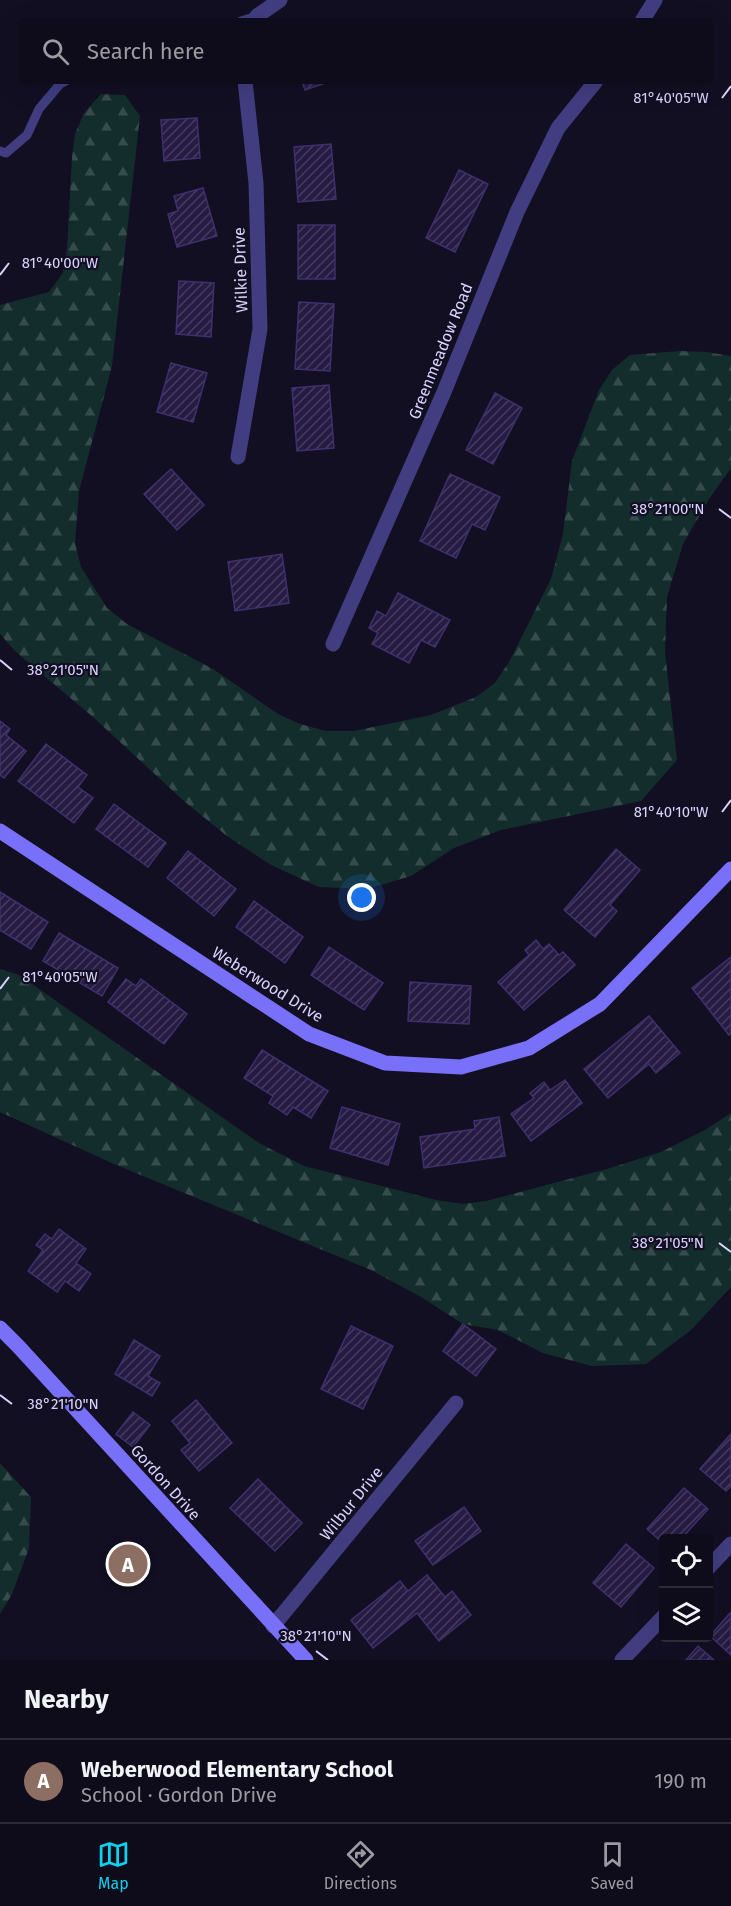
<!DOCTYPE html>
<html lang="en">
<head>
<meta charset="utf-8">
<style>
  :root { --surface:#0e0b1a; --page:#1c1927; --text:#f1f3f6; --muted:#9b9ba2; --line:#2e2b39; --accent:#0cd2f0 }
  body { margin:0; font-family:"Fira Sans",sans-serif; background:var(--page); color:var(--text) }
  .controls { position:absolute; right:18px; bottom:18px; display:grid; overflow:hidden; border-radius:6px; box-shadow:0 6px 24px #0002 }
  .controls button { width:54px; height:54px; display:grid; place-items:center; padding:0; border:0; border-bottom:2px solid var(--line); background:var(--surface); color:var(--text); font:30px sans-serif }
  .you { position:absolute; left:362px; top:898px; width:21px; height:21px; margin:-15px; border:4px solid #fff; border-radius:50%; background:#1a73e8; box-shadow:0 0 0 9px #1a73e833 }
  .badge { display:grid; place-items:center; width:39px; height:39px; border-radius:50%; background:var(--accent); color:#fff; font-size:20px; font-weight:700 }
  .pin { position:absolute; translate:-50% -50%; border:3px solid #fff; box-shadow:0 2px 6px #0006 }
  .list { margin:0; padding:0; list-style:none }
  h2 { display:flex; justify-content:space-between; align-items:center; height:78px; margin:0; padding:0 24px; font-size:26px }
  h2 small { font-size:20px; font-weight:400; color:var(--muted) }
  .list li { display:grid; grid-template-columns:39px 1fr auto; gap:18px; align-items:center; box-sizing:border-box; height:84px; padding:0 24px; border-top:2px solid var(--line) }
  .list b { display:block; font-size:22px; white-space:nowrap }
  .list p { margin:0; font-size:20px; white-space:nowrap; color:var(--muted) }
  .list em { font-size:20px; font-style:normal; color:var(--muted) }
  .icon { flex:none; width:33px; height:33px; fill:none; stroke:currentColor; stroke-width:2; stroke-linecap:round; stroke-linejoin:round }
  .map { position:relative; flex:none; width:731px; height:1660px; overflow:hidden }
  .search { position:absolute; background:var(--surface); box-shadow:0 6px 24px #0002; left:18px; right:18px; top:18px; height:66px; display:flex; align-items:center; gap:15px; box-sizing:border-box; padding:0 21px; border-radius:6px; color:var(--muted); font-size:22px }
  .sheet { height:162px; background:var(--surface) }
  nav { display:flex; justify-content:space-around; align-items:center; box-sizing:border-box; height:84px; border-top:2px solid var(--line); background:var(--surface); font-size:16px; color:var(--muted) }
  nav a { display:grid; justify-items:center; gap:3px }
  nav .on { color:var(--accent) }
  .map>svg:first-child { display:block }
  .forest { fill:url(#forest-firs) }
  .building { fill:url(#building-hatch); stroke:#3e306e; stroke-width:1.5 }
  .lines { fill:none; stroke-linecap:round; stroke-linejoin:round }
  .lane { stroke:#423d80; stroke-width:9 }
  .street { stroke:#423d80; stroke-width:15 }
  .secondary { stroke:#7870f8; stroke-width:15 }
  .ticks { fill:none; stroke:#dad4fd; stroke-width:2 }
  .labels { text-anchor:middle; stroke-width:4.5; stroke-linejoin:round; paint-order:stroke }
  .street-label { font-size:16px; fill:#dad4fd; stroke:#130f23 }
  .ticks-label { font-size:15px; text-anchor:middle; fill:#dad4fd; stroke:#130f23; stroke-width:4.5; stroke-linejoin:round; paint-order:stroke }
</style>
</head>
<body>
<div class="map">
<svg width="731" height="1660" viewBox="0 0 731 1660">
  <defs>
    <pattern id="forest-firs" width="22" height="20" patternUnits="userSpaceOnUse" patternTransform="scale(1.5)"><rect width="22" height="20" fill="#132d2d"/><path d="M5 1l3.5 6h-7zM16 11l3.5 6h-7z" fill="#354b4c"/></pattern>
    <pattern id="building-hatch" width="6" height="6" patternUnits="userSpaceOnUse" patternTransform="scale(1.5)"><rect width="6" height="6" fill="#261c43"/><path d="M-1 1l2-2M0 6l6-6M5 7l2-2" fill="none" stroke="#453c5f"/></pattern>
  </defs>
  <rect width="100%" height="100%" fill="#130f23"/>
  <g class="forest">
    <path d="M 101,94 L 125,95 L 140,116 L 112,366 L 79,491 L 75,543 L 81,567 L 107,608 L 127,624 L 213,669 L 278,714 L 300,724 L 326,731 L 354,731 L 431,715 L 476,697 L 495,683 L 509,662 L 551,579 L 563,534 L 572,461 L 599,390 L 612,370 L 630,355 L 680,351 L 706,352 L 731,356 L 731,468 L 709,499 L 683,544 L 667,597 L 665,652 L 677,760 L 641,801 L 501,830 L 454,848 L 411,876 L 367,889 L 319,887 L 271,865 L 227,836 L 185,802 L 94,718 L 15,651 L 0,634 L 0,305 L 49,292 L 63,273 L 67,250 L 72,157 L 75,134 L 84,113 Z"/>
    <path d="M 0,969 L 19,975 L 259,1143 L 304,1166 L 436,1200 L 463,1204 L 486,1201 L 607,1169 L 661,1152 L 705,1130 L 731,1113 L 731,1287 L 691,1330 L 646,1364 L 592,1366 L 543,1353 L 498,1330 L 463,1324 L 421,1297 L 371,1270 L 114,1164 L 0,1112 Z"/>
    <path d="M 0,1463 L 31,1497 L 29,1548 L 12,1594 L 0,1614 Z"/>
  </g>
  <g class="building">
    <path d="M 302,81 L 331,81 L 305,90 Z"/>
    <path d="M 197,118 L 200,158 L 164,161 L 161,120 Z"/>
    <path d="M 331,144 L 336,199 L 298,202 L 294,147 Z"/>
    <path d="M 459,170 L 488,184 L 455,252 L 426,238 Z"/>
    <path d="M 203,188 L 217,236 L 177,247 L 168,214 L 178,211 L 174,196 Z"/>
    <rect x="298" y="225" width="37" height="54"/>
    <path d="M 179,281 L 214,283 L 211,337 L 176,334 Z"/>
    <path d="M 299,302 L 334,304 L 330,371 L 295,369 Z"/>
    <path d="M 171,363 L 207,373 L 193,422 L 157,412 Z"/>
    <path d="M 329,385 L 334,448 L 297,451 L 292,388 Z"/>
    <path d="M 495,393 L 522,408 L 493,464 L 466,450 Z"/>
    <path d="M 171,469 L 204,505 L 177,530 L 144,494 Z"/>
    <path d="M 450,474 L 500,497 L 485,530 L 472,524 L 456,558 L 420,541 Z"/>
    <path d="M 282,554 L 289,603 L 235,611 L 228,562 Z"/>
    <path d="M 398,593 L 450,620 L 435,647 L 421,640 L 409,663 L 372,644 L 378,633 L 369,628 L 377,611 L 386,616 Z"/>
    <path d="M 0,721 L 10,729 L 6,735 L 26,751 L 4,778 L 0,775 Z"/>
    <path d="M 46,744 L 87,775 L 78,787 L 93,798 L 74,823 L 18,781 Z"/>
    <path d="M 114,804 L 166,843 L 148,867 L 96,829 Z"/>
    <path d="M 616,849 L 640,870 L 610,905 L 617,911 L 595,937 L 564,910 Z"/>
    <path d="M 188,851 L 236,889 L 214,916 L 167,878 Z"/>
    <path d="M 0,892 L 48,922 L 31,949 L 0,930 Z"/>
    <path d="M 254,901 L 303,937 L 285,963 L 236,927 Z"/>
    <path d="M 59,933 L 118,968 L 102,996 L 43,961 Z"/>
    <path d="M 536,940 L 543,949 L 549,944 L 559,955 L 563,952 L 575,965 L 524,1010 L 498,982 L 529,955 L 525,950 Z"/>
    <path d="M 329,947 L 383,983 L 364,1010 L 311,975 Z"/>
    <path d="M 731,957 L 731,1033 L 729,1035 L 692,988 Z"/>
    <path d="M 126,979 L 136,986 L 141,979 L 187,1014 L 164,1044 L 108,1002 Z"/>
    <path d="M 410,982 L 471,986 L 469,1024 L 408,1021 Z"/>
    <path d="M 649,1016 L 680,1053 L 656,1073 L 649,1064 L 608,1098 L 584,1069 Z"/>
    <path d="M 262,1050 L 328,1091 L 311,1118 L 293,1107 L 287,1115 L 269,1103 L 273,1096 L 244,1078 Z"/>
    <path d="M 565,1080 L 582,1103 L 531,1141 L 511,1114 L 534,1098 L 530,1093 L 544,1082 L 550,1090 Z"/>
    <path d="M 342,1107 L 400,1124 L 388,1165 L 330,1148 Z"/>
    <path d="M 499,1117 L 505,1156 L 424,1168 L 420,1137 L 475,1129 L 474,1121 Z"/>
    <path d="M 59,1229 L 86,1249 L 76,1263 L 91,1274 L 79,1291 L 65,1281 L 57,1292 L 28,1271 L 43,1250 L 36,1245 L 45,1234 L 52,1239 Z"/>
    <path d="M 463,1324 L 496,1349 L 476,1376 L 443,1351 Z"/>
    <path d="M 351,1326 L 393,1346 L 363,1409 L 321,1389 Z"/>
    <path d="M 134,1340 L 160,1356 L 148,1376 L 160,1383 L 152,1396 L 115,1374 Z"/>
    <path d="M 196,1400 L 232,1443 L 199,1471 L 181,1450 L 190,1443 L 172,1421 Z"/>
    <path d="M 133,1412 L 150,1425 L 133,1447 L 116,1434 Z"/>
    <path d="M 731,1434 L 731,1486 L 726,1491 L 700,1469 Z"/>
    <path d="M 258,1479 L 302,1523 L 275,1551 L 230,1508 Z"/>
    <path d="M 684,1488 L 708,1509 L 682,1538 L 664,1538 L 664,1544 L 647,1529 Z"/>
    <path d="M 464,1507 L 481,1531 L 433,1565 L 415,1541 Z"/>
    <path d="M 626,1544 L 654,1568 L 621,1607 L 593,1583 Z"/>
    <path d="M 427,1575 L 445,1597 L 452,1591 L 471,1615 L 439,1641 L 417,1613 L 373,1648 L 351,1620 L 400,1581 L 408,1591 Z"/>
    <path d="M 731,1612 L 731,1655 L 710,1636 Z"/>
    <path d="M 698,1646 L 714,1660 L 686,1660 Z"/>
  </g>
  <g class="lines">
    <g class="lane">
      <path d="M 241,21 L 257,16"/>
      <path d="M 0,151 L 6,153 L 27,135 L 39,109 L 60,84 L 66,81"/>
    </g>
    <g class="street">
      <path d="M 255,21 L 257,16 L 280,0"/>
      <path d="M 642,21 L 655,0"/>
      <path d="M 238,457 L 260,329 L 256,183 L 245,81"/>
      <path d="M 333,644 L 444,392 L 517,212 L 558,128 L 596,81"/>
      <path d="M 708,1568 L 731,1544"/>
      <path d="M 273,1626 L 456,1403"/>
      <path d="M 622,1660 L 664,1616"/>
    </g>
    <g class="secondary">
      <path d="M 0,831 L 309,1034 L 385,1063 L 461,1067 L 529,1048 L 600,1004 L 731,869"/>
      <path d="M 0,1328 L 18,1346 L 306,1660"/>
    </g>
  </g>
  <path class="ticks" d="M 722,98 L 731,86M 0,275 L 9,263M 719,509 L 731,518M 0,660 L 12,670M 722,812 L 731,800M 0,989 L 9,977M 719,1243 L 731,1252M 0,1395 L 12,1404M 316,1651 L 328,1660"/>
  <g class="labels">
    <g class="street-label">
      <text transform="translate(240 270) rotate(-92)" y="6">Wilkie Drive</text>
      <text transform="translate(440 351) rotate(-68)" y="6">Greenmeadow Road</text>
      <text transform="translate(268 984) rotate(32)" y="6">Weberwood Drive</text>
      <text transform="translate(166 1482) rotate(48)" y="6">Gordon Drive</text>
      <text transform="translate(351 1503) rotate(-51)" y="6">Wilbur Drive</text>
    </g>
  </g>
  <g class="ticks-label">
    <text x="671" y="103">81°40'05"W</text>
    <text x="60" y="268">81°40'00"W</text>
    <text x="668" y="514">38°21'00"N</text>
    <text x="63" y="675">38°21'05"N</text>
    <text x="671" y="817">81°40'10"W</text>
    <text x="60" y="982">81°40'05"W</text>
    <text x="668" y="1248">38°21'05"N</text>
    <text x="63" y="1409">38°21'10"N</text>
    <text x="316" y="1641">38°21'10"N</text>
  </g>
</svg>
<div class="controls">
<button><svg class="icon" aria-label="locate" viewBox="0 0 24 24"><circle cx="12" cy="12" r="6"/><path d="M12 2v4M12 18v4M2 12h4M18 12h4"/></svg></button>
<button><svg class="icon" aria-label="layers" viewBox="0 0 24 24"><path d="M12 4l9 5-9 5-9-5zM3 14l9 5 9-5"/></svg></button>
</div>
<div class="you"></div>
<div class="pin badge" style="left:128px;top:1564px;background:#8d6e63">A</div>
<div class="search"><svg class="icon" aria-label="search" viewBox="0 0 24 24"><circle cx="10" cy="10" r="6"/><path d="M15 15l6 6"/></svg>Search here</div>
</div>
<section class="sheet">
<h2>Nearby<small></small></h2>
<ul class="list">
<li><span class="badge" style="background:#8d6e63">A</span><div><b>Weberwood Elementary School</b><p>School · Gordon Drive</p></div><em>190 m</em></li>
</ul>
</section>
<nav>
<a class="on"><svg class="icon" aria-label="map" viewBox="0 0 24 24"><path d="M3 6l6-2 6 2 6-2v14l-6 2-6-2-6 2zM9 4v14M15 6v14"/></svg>Map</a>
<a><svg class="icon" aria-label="directions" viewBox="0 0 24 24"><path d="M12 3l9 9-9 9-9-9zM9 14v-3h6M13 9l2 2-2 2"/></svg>Directions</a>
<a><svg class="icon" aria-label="saved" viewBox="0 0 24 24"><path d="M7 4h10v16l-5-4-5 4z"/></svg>Saved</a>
</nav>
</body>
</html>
